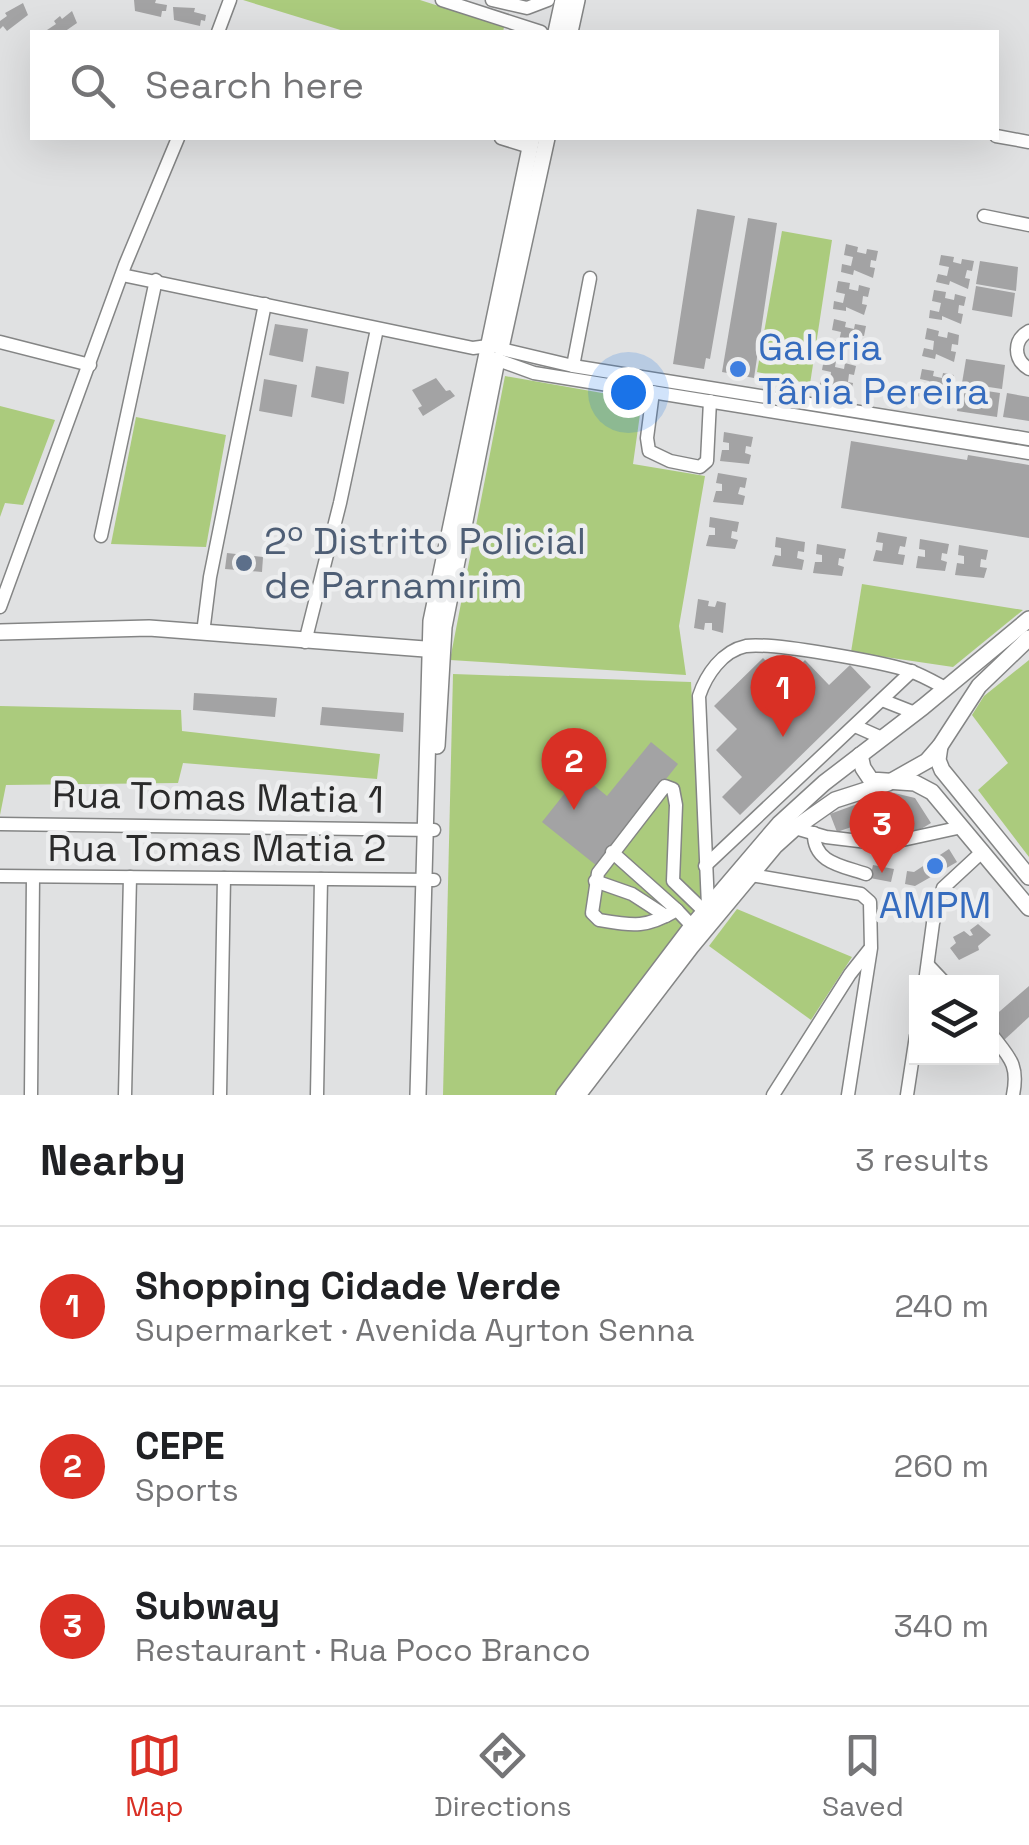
<!DOCTYPE html>
<html lang="en">
<head>
<meta charset="utf-8">
<style>
  :root { --surface:#fff; --page:#f6f6f6; --text:#202124; --muted:#757577; --line:#e0e0e0; --accent:#d93025 }
  body { margin:0; font-family:"Space Grotesk",sans-serif; background:var(--page); color:var(--text) }
  .controls { position:absolute; right:30px; bottom:30px; display:grid; overflow:hidden; border-radius:0px; box-shadow:0 10px 40px #0002 }
  .controls button { width:90px; height:90px; display:grid; place-items:center; padding:0; border:0; border-bottom:2px solid var(--line); background:var(--surface); color:var(--text); font:50px sans-serif }
  .you { position:absolute; left:628px; top:392px; width:35px; height:35px; margin:-25px; border:8px solid #fff; border-radius:50%; background:#1a73e8; box-shadow:0 0 0 15px #1a73e833 }
  .badge { display:grid; place-items:center; width:65px; height:65px; border-radius:50%; background:var(--accent); color:#fff; font-size:32px; font-weight:700 }
  .pin { position:absolute; translate:-50% -82px; filter:drop-shadow(0 2px 5px #0008) }
  .pin::after { content:''; position:absolute; top:52px; width:35px; height:30px; background:inherit; clip-path:polygon(0 0,100% 0,50% 100%) }
  .list { margin:0; padding:0; list-style:none }
  h2 { display:flex; justify-content:space-between; align-items:center; height:130px; margin:0; padding:0 40px; font-size:42px }
  h2 small { font-size:32px; font-weight:400; color:var(--muted) }
  .list li { display:grid; grid-template-columns:65px 1fr auto; gap:30px; align-items:center; box-sizing:border-box; height:160px; padding:0 40px; border-top:2px solid var(--line) }
  .list b { display:block; font-size:38px; white-space:nowrap }
  .list p { margin:0; font-size:32px; white-space:nowrap; color:var(--muted) }
  .list em { font-size:32px; font-style:normal; color:var(--muted) }
  .icon { flex:none; width:55px; height:55px; fill:none; stroke:currentColor; stroke-width:2; stroke-linecap:round; stroke-linejoin:round }
  .map { position:relative; flex:none; width:1029px; height:1095px; overflow:hidden }
  .search { position:absolute; background:var(--surface); box-shadow:0 10px 40px #0002; left:30px; right:30px; top:30px; height:110px; display:flex; align-items:center; gap:25px; box-sizing:border-box; padding:0 35px; border-radius:0px; color:var(--muted); font-size:38px }
  .sheet { height:610px; background:var(--surface) }
  nav { display:flex; justify-content:space-around; align-items:center; box-sizing:border-box; height:140px; border-top:2px solid var(--line); background:var(--surface); font-size:28px; color:var(--muted) }
  nav a { display:grid; justify-items:center; gap:5px }
  nav .on { color:var(--accent) }
  .map>svg:first-child { display:block }
  .green { fill:#abcb7d }
  .building { fill:#a3a3a4 }
  .lines { fill:none; stroke-linecap:round; stroke-linejoin:round }
  .minor-casing { stroke:#848585; stroke-width:15 }
  .major-casing { stroke:#848585; stroke-width:18 }
  .minor { stroke:#fff; stroke-width:12 }
  .major { stroke:#fff; stroke-width:15 }
  .shop-dot { fill:#3f7fe0; stroke:#edeeef; stroke-width:4 }
  .service-dot { fill:#5c6f8a; stroke:#edeeef; stroke-width:4 }
  .labels { text-anchor:middle; stroke-width:9; stroke-linejoin:round; paint-order:stroke }
  .shop-label { font-size:38px; fill:#366cbe; stroke:#edeeef; text-anchor:start }
  .service-label { font-size:38px; fill:#4e5e75; stroke:#edeeef; text-anchor:start }
  .street-label { font-size:38px; fill:#2b2b2b; stroke:#edeeef }
</style>
</head>
<body>
<div class="map">
<svg width="1029" height="1095" viewBox="0 0 1029 1095">
  <rect width="100%" height="100%" fill="#e0e1e2"/>
  <g class="green">
    <path d="M 243,0 L 420,0 L 504,27 L 503,32 L 347,32 Z"/>
    <path d="M 782,231 L 832,240 L 810,384 L 757,372 Z"/>
    <path d="M 505,376 L 642,400 L 633,464 L 705,476 L 679,626 L 686,675 L 450,660 Z"/>
    <path d="M 0,406 L 55,420 L 23,505 L 5,503 L 0,517 Z"/>
    <path d="M 136,417 L 226,435 L 206,547 L 111,544 Z"/>
    <path d="M 862,584 L 1023,610 L 953,667 L 851,652 Z"/>
    <path d="M 1029,660 L 1029,857 L 978,790 L 1008,763 L 972,715 L 984,696 Z"/>
    <path d="M 453,674 L 691,682 L 702,902 L 559,1095 L 443,1095 Z"/>
    <path d="M 0,706 L 181,710 L 182,731 L 380,754 L 377,779 L 183,763 L 178,783 L 6,785 L 0,815 Z"/>
    <path d="M 737,909 L 852,957 L 811,1020 L 709,946 Z"/>
  </g>
  <g class="building">
    <path d="M 134,0 L 156,0 L 155,3 L 167,5 L 166,11 L 162,11 L 161,17 L 135,11 Z"/>
    <path d="M 23,3 L 28,15 L 7,31 L 3,26 L 0,29 L 0,21 L 7,16 L 5,13 Z"/>
    <path d="M 173,7 L 195,8 L 194,12 L 206,15 L 205,21 L 201,20 L 200,26 L 174,20 Z"/>
    <path d="M 72,11 L 77,23 L 64,32 L 44,32 L 56,24 L 54,21 L 60,16 L 62,19 Z"/>
    <path d="M 697,209 L 735,216 L 710,359 L 706,358 L 704,369 L 673,364 Z"/>
    <path d="M 748,218 L 777,223 L 754,378 L 722,372 Z"/>
    <path d="M 846,244 L 858,247 L 857,252 L 866,254 L 867,249 L 878,251 L 876,261 L 871,260 L 870,267 L 875,268 L 873,278 L 854,270 L 853,275 L 841,272 L 842,264 L 851,266 L 853,257 L 844,255 Z"/>
    <path d="M 941,255 L 954,257 L 953,262 L 961,264 L 962,259 L 974,261 L 972,271 L 967,270 L 965,278 L 970,279 L 968,289 L 950,281 L 949,285 L 936,282 L 938,274 L 947,276 L 949,267 L 939,265 Z"/>
    <path d="M 980,261 L 1018,267 L 1016,291 L 976,284 Z"/>
    <path d="M 838,281 L 850,283 L 849,289 L 858,291 L 859,285 L 870,288 L 868,297 L 863,296 L 862,304 L 867,305 L 864,315 L 846,307 L 846,311 L 833,309 L 834,301 L 843,303 L 845,294 L 836,292 Z"/>
    <path d="M 976,286 L 1015,293 L 1012,317 L 972,310 Z"/>
    <path d="M 934,290 L 946,292 L 945,298 L 954,300 L 955,294 L 966,297 L 964,306 L 959,305 L 958,313 L 963,314 L 961,324 L 942,316 L 942,320 L 929,318 L 930,310 L 939,312 L 941,303 L 932,301 Z"/>
    <path d="M 834,319 L 846,322 L 845,327 L 854,329 L 855,324 L 866,326 L 864,336 L 859,335 L 857,343 L 862,344 L 860,353 L 842,345 L 842,350 L 829,347 L 830,339 L 839,341 L 841,332 L 832,330 Z"/>
    <path d="M 275,324 L 308,329 L 303,362 L 269,355 Z"/>
    <path d="M 927,328 L 939,331 L 938,336 L 947,338 L 948,332 L 959,335 L 958,345 L 952,344 L 951,351 L 956,352 L 954,362 L 936,354 L 935,359 L 922,356 L 924,348 L 933,350 L 934,341 L 925,339 Z"/>
    <path d="M 824,359 L 836,361 L 835,367 L 844,369 L 845,363 L 856,366 L 854,375 L 849,374 L 848,382 L 853,383 L 851,393 L 833,385 L 832,389 L 819,387 L 821,379 L 830,381 L 831,372 L 822,370 Z"/>
    <path d="M 966,359 L 1005,365 L 1002,389 L 962,383 Z"/>
    <path d="M 316,366 L 349,372 L 344,404 L 311,397 Z"/>
    <path d="M 922,369 L 934,371 L 933,376 L 942,378 L 943,373 L 954,375 L 952,385 L 947,384 L 946,392 L 951,393 L 949,403 L 931,395 L 930,399 L 917,396 L 919,389 L 927,390 L 929,381 L 920,379 Z"/>
    <path d="M 436,378 L 446,391 L 450,390 L 455,396 L 423,416 L 418,408 L 422,406 L 412,390 Z"/>
    <path d="M 264,379 L 297,385 L 292,417 L 259,411 Z"/>
    <path d="M 961,387 L 1000,393 L 997,417 L 957,411 Z"/>
    <path d="M 1007,393 L 1029,397 L 1029,421 L 1003,417 Z"/>
    <path d="M 724,432 L 753,437 L 751,447 L 746,446 L 745,453 L 751,455 L 749,464 L 720,461 L 722,450 L 729,450 L 729,443 L 723,442 Z"/>
    <path d="M 851,441 L 967,460 L 968,455 L 1029,465 L 1029,538 L 841,508 Z"/>
    <path d="M 718,473 L 747,478 L 745,488 L 740,487 L 738,494 L 745,496 L 743,505 L 713,502 L 716,491 L 722,491 L 722,484 L 716,483 Z"/>
    <path d="M 710,517 L 739,522 L 737,532 L 732,531 L 731,538 L 738,540 L 735,549 L 706,546 L 709,535 L 715,535 L 715,528 L 709,527 Z"/>
    <path d="M 878,532 L 907,537 L 905,547 L 900,546 L 898,554 L 905,555 L 903,565 L 873,561 L 876,550 L 882,551 L 883,543 L 876,542 Z"/>
    <path d="M 776,537 L 805,542 L 804,552 L 798,551 L 797,558 L 804,560 L 802,570 L 772,566 L 775,555 L 781,556 L 781,548 L 775,547 Z"/>
    <path d="M 920,539 L 949,544 L 947,554 L 942,553 L 941,560 L 947,562 L 945,571 L 916,568 L 918,556 L 925,557 L 925,550 L 919,549 Z"/>
    <path d="M 817,544 L 846,549 L 844,559 L 839,558 L 838,565 L 844,567 L 842,576 L 813,573 L 815,562 L 822,562 L 822,555 L 816,554 Z"/>
    <path d="M 959,545 L 988,550 L 986,560 L 981,559 L 980,567 L 987,568 L 984,578 L 955,575 L 957,563 L 964,564 L 964,556 L 958,555 Z"/>
    <path d="M 227,553 L 263,557 L 262,572 L 225,569 Z"/>
    <path d="M 698,599 L 709,601 L 708,606 L 715,607 L 717,601 L 726,603 L 723,633 L 712,630 L 712,623 L 705,623 L 704,630 L 694,628 Z"/>
    <path d="M 763,658 L 785,680 L 805,660 L 829,685 L 850,665 L 871,687 L 740,815 L 722,797 L 742,777 L 716,750 L 737,729 L 714,706 Z"/>
    <path d="M 194,693 L 277,698 L 275,717 L 193,710 Z"/>
    <path d="M 322,707 L 404,713 L 403,732 L 320,725 Z"/>
    <path d="M 651,742 L 678,764 L 597,866 L 542,822 L 580,774 L 607,796 Z"/>
    <path d="M 890,792 L 915,798 L 931,823 L 916,832 L 903,816 L 892,813 L 837,832 L 830,814 Z"/>
    <path d="M 949,849 L 957,862 L 915,886 L 905,884 L 907,871 L 914,872 Z"/>
    <path d="M 873,865 L 894,869 L 891,882 L 870,878 Z"/>
    <path d="M 978,924 L 991,935 L 978,946 L 979,950 L 959,960 L 950,948 L 956,943 L 953,937 L 964,931 L 970,936 L 973,935 L 970,930 Z"/>
    <path d="M 1029,986 L 1029,1017 L 1003,1041 L 992,1027 L 992,1018 Z"/>
  </g>
  <g class="lines">
    <g class="minor-casing">
      <g id="minor">
        <path d="M 442,0 L 541,32"/>
        <path d="M 492,0 L 527,8 L 548,0"/>
        <path d="M 218,32 L 230,0"/>
        <path d="M 996,136 L 1029,142"/>
        <path d="M 501,138 L 530,147"/>
        <path d="M 984,216 L 1029,225"/>
        <path d="M 122,275 L 473,348 L 488,346"/>
        <path d="M 1029,331 C 1013,340 1013,359 1029,369"/>
        <path d="M 0,342 L 90,365"/>
        <path d="M 501,349 L 573,366 L 1029,439"/>
        <path d="M 498,360 L 534,373 L 1029,453"/>
        <path d="M 573,366 L 590,278"/>
        <path d="M 653,392 L 647,438 L 649,451 L 670,461 L 700,467 L 707,461 L 710,401"/>
        <path d="M 101,536 L 156,280"/>
        <path d="M 0,607 L 125,265 L 178,138"/>
        <path d="M 203,633 L 210,577 L 265,304"/>
        <path d="M 305,642 L 340,503 L 377,329"/>
        <path d="M 882,700 L 915,713"/>
        <path d="M 855,726 L 882,738"/>
        <path d="M 0,824 L 434,830"/>
        <path d="M 795,828 L 826,837 L 884,844 L 962,827"/>
        <path d="M 814,833 C 813,863 843,866 866,874"/>
        <path d="M 612,852 L 677,910"/>
        <path d="M 705,866 L 912,671"/>
        <path d="M 751,875 L 861,894 L 870,902 L 871,948 L 848,1095"/>
        <path d="M 0,876 L 434,880"/>
        <path d="M 595,881 L 632,894 L 666,916"/>
        <path d="M 708,906 L 699,696 C 706,675 722,651 746,646 C 772,642 882,662 910,671 C 922,675 934,682 945,688"/>
        <path d="M 692,926 L 677,910 C 646,928 635,926 599,920 L 592,913 L 598,873 L 665,786 L 673,789 L 676,805 L 673,881 L 704,911"/>
        <path d="M 928,965 L 944,982"/>
        <path d="M 925,982 L 933,923 L 943,888 L 983,851"/>
        <path d="M 992,1035 C 1010,1058 1019,1065 1013,1095"/>
        <path d="M 31,1095 L 33,877"/>
        <path d="M 125,1095 L 130,877"/>
        <path d="M 220,1095 L 224,878"/>
        <path d="M 317,1095 L 321,879"/>
        <path d="M 773,1095 L 850,974 L 869,950"/>
        <path d="M 907,1095 L 916,1036"/>
      </g>
    </g>
    <g class="major-casing">
      <g id="major">
        <path d="M 556,32 L 563,0"/>
        <path d="M 570,32 L 577,0"/>
        <path d="M 501,348 L 547,138"/>
        <path d="M 0,632 L 149,628 L 438,650"/>
        <path d="M 437,746 L 444,627 L 497,360"/>
        <path d="M 940,746 L 938,760 L 942,770 L 1029,877"/>
        <path d="M 860,755 L 863,768 L 871,780 L 915,783 L 932,792 L 1029,908"/>
        <path d="M 418,1095 L 431,621 L 532,138"/>
        <path d="M 564,1095 L 692,926 L 779,824 L 824,783 L 923,707 L 1029,619"/>
        <path d="M 578,1095 L 691,947 L 775,846 L 795,828 L 835,800 L 888,783 L 927,761 L 940,746 L 979,686 L 1029,638"/>
      </g>
    </g>
    <use href="#minor" class="minor"/>
    <use href="#major" class="major"/>
  </g>
  <g class="shop-dot">
    <circle cx="738" cy="369" r="10"/>
    <circle cx="935" cy="866" r="10"/>
  </g>
  <circle class="service-dot" cx="244" cy="563" r="10"/>
  <g class="labels">
    <g class="shop-label">
      <text x="758" y="360">Galeria<tspan x="758" dy="44">Tânia Pereira</tspan></text>
      <text x="935" y="918" text-anchor="middle">AMPM</text>
    </g>
    <g class="service-label">
      <text x="264" y="554">2º Distrito Policial<tspan x="264" dy="44">de Parnamirim</tspan></text>
    </g>
    <g class="street-label">
      <text transform="translate(218 797) rotate(1)" y="13">Rua Tomas Matia 1</text>
      <text x="217" y="861">Rua Tomas Matia 2</text>
    </g>
  </g>
</svg>
<div class="controls">
<button><svg class="icon" aria-label="layers" viewBox="0 0 24 24"><path d="M12 4l9 5-9 5-9-5zM3 14l9 5 9-5"/></svg></button>
</div>
<div class="you"></div>
<div class="pin badge" style="left:783px;top:737px">1</div>
<div class="pin badge" style="left:574px;top:810px">2</div>
<div class="pin badge" style="left:882px;top:873px">3</div>
<div class="search"><svg class="icon" aria-label="search" viewBox="0 0 24 24"><circle cx="10" cy="10" r="6"/><path d="M15 15l6 6"/></svg>Search here</div>
</div>
<section class="sheet">
<h2>Nearby<small>3 results</small></h2>
<ul class="list">
<li><span class="badge">1</span><div><b>Shopping Cidade Verde</b><p>Supermarket · Avenida Ayrton Senna</p></div><em>240 m</em></li>
<li><span class="badge">2</span><div><b>CEPE</b><p>Sports</p></div><em>260 m</em></li>
<li><span class="badge">3</span><div><b>Subway</b><p>Restaurant · Rua Poco Branco</p></div><em>340 m</em></li>
</ul>
</section>
<nav>
<a class="on"><svg class="icon" aria-label="map" viewBox="0 0 24 24"><path d="M3 6l6-2 6 2 6-2v14l-6 2-6-2-6 2zM9 4v14M15 6v14"/></svg>Map</a>
<a><svg class="icon" aria-label="directions" viewBox="0 0 24 24"><path d="M12 3l9 9-9 9-9-9zM9 14v-3h6M13 9l2 2-2 2"/></svg>Directions</a>
<a><svg class="icon" aria-label="saved" viewBox="0 0 24 24"><path d="M7 4h10v16l-5-4-5 4z"/></svg>Saved</a>
</nav>
</body>
</html>
